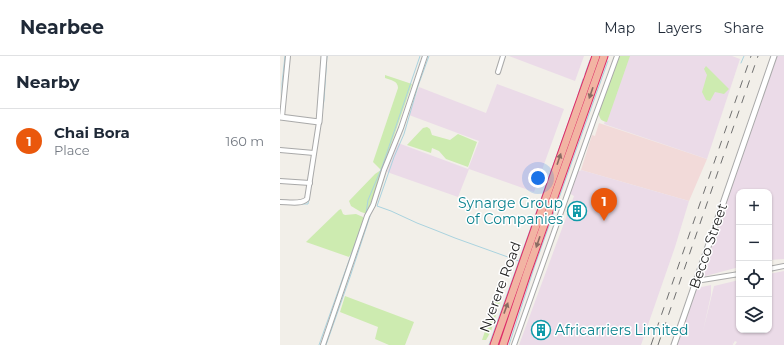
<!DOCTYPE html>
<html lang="en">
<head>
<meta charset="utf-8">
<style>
  :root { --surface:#fff; --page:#f2f2f3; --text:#1f2937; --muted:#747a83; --line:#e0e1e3; --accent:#ea580c }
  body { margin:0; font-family:Montserrat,sans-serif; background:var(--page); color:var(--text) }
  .controls { position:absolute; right:12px; bottom:12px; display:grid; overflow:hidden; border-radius:8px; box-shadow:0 1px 3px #0004 }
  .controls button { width:36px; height:36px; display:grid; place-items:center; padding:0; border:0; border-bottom:1px solid var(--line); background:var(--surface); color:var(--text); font:20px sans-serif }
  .you { position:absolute; left:258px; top:122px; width:14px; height:14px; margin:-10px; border:3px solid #fff; border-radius:50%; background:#1a73e8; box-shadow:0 0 0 6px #1a73e833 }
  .badge { display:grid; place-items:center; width:26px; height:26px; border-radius:50%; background:var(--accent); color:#fff; font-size:13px; font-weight:700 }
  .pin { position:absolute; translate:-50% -33px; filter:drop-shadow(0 1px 2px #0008) }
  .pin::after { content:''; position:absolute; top:21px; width:14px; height:12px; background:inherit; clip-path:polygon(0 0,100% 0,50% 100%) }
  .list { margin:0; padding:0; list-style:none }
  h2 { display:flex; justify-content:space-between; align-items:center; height:52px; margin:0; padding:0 16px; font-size:17px }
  h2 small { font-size:13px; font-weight:400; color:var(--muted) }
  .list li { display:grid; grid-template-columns:26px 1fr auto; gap:12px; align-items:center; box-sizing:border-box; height:64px; padding:0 16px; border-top:1px solid var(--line) }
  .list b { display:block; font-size:15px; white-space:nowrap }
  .list p { margin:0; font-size:13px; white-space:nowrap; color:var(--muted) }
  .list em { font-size:13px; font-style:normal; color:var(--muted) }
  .icon { flex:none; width:22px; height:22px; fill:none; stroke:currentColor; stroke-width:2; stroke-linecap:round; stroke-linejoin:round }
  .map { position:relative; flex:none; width:504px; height:289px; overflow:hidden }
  header { display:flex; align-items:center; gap:24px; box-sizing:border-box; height:56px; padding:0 20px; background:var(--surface); border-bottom:1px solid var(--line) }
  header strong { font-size:19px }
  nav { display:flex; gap:22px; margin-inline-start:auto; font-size:14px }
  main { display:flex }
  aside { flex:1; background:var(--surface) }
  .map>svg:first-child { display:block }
  .commercial { fill:#f2dad9 }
  .industrial { fill:#ebdbe8 }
  .grass { fill:#cdebb0 }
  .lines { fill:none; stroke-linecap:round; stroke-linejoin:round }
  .stream { stroke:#aad3df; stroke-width:1 }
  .minor-casing { stroke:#a9a9a9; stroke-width:6 }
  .tertiary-casing { stroke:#a9a9a9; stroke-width:7 }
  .trunk-casing { stroke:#dc2a67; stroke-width:9 }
  .minor { stroke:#fff; stroke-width:4 }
  .tertiary { stroke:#fff; stroke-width:5 }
  .trunk { stroke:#f2b4a3; stroke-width:7 }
  .rail { stroke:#707070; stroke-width:1; stroke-dasharray:8 8; stroke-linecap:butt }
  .oneway { fill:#8a6b62 }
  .labels { text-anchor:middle; stroke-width:3; stroke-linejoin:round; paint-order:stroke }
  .culture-label { font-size:14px; fill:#0d838f; stroke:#fff; text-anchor:end }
  .street-label { font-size:14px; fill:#222; stroke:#fff }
</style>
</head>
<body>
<header>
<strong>Nearbee</strong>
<nav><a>Map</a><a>Layers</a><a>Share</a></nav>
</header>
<main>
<aside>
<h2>Nearby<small></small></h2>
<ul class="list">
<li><span class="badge">1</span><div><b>Chai Bora</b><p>Place</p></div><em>160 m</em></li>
</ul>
</aside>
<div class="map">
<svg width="504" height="289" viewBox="0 0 504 289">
  <rect width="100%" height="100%" fill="#f2efe9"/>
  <path class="commercial" d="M 319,67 L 427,103 L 409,145 L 301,114 L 312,79 L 315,80 Z"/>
  <g class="industrial">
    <path d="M 229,0 L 304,0 L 295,25 Z"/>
    <path d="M 345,0 L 452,0 L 460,3 L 427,103 L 324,68 Z"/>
    <path d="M 497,0 L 504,0 L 504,203 L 489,204 L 489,136 L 459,136 L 459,211 L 422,221 L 454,124 Z"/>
    <path d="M 217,28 L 284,53 L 254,136 L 189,113 L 178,141 L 107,116 L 118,87 L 188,113 L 199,85 L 129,59 L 139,31 L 206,57 Z"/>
    <path d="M 296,114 L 300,115 L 301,114 L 409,145 L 395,191 L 361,289 L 239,289 L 294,140 L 289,137 Z"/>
    <path d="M 504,215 L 504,289 L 455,289 L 457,286 L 455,285 L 453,288 L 452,284 L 453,289 L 396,289 L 417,232 L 431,229 L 431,239 L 423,275 L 434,230 L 459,224 L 459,274 L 489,274 L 489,218 Z"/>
  </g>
  <g class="grass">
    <path d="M 339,0 L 350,0 L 327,66 C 320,65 320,62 318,56 Z"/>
    <path d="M 426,10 L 449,33 L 444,38 L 435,36 L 430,45 L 426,44 L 422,36 L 427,19 L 424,13 Z"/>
    <path d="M 105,19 L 132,28 L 87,158 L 81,156 L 71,150 L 69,145 L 95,118 L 101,114 L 93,106 L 118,32 C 118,25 111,24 105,22 Z"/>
    <path d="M 147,71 L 150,73 L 152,79 L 170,84 L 178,78 L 197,86 L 188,111 L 166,103 L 159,95 L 152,92 L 151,97 L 127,89 L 143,72 Z"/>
    <path d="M 61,153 L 63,158 L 65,159 L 76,158 L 83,161 C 84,175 75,190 69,201 L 26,186 L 59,154 Z"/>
    <path d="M 65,240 L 134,266 L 125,289 L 109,289 L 95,283 L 98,271 L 60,256 Z"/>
    <path d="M 217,240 L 219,240 L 221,242 L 220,246 L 211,275 L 206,284 L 202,284 Z"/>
  </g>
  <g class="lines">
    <g class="stream">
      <path d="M 149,0 L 138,30 L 124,78 L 114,101 L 97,150 L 111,155 L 137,167 L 155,174 L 175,182 L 239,205"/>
      <path d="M 461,7 L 464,0"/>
      <path d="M 305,18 L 310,4"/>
      <path d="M 2,39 L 2,28 L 5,0"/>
      <path d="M 298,39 L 303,23"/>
      <path d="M 42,57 L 44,44 L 47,0"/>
      <path d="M 0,148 L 5,148"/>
      <path d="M 20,148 L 28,148 L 29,143"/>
      <path d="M 86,158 L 88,144 L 102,111 L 140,0"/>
      <path d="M 39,289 L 82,168"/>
      <path d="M 46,289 L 70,221 L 90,160"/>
      <path d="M 209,289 L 295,48"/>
      <path d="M 229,289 L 255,209 L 328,5"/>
    </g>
    <g class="minor-casing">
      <g id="minor">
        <path d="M 218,16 L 223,0"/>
        <path d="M 2,61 L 8,0"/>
        <path d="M 0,94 L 34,97"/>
        <path d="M 0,125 L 30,127"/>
        <path d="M 0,146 C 8,146 21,149 27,143 L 39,66"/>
        <path d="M 489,213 L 504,210"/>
        <path d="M 416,225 L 459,218"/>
        <path d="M 43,289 L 87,160 L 93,149 L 104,114 L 121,72 L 145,0"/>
        <path d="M 234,289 L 314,63 L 337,0"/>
      </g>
    </g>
    <g class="tertiary-casing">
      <g id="tertiary">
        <path d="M 0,61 L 39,66 L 44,0"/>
        <path d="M 394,289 L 494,0"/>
      </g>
    </g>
    <g class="trunk-casing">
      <g id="trunk">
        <path d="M 214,289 L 316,0"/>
        <path d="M 223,289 L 247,217 L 324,0"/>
      </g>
    </g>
    <use href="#minor" class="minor"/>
    <use href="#tertiary" class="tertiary"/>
    <use href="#trunk" class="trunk"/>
    <g class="rail">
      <path d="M 371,289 L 471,0"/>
      <path d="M 378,289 L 478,0"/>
    </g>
  </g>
  <defs><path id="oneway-solid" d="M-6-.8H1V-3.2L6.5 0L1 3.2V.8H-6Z"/></defs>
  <g class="oneway">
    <use href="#oneway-solid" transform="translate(311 37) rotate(109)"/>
    <use href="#oneway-solid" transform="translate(279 103) rotate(-71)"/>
    <use href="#oneway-solid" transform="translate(258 186) rotate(109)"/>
    <use href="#oneway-solid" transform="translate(226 252) rotate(-70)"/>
  </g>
  <defs>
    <g id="building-ring" transform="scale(1)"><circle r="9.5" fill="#fff" stroke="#0f9aa8" stroke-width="1.5"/><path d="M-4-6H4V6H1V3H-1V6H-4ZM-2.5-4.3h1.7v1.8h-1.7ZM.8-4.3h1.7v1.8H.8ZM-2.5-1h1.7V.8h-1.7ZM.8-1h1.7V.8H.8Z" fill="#0f9aa8"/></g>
  </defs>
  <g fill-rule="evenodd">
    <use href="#building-ring" x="297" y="155"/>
    <use href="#building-ring" x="261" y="274"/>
  </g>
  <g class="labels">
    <g class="culture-label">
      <text x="283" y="152">Synarge Group<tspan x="283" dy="16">of Companies</tspan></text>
      <text x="275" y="279" text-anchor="start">Africarriers Limited</text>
    </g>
    <g class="street-label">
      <text transform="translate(428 190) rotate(-71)" y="5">Becco Street</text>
      <text transform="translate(220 231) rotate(-70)" y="5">Nyerere Road</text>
    </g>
  </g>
</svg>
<div class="controls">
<button>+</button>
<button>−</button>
<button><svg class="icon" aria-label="locate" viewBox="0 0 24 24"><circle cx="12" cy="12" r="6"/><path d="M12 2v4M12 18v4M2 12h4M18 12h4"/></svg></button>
<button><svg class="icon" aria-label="layers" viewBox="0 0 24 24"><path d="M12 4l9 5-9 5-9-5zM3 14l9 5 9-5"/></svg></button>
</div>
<div class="you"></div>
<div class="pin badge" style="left:324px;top:165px">1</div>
</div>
</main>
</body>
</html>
